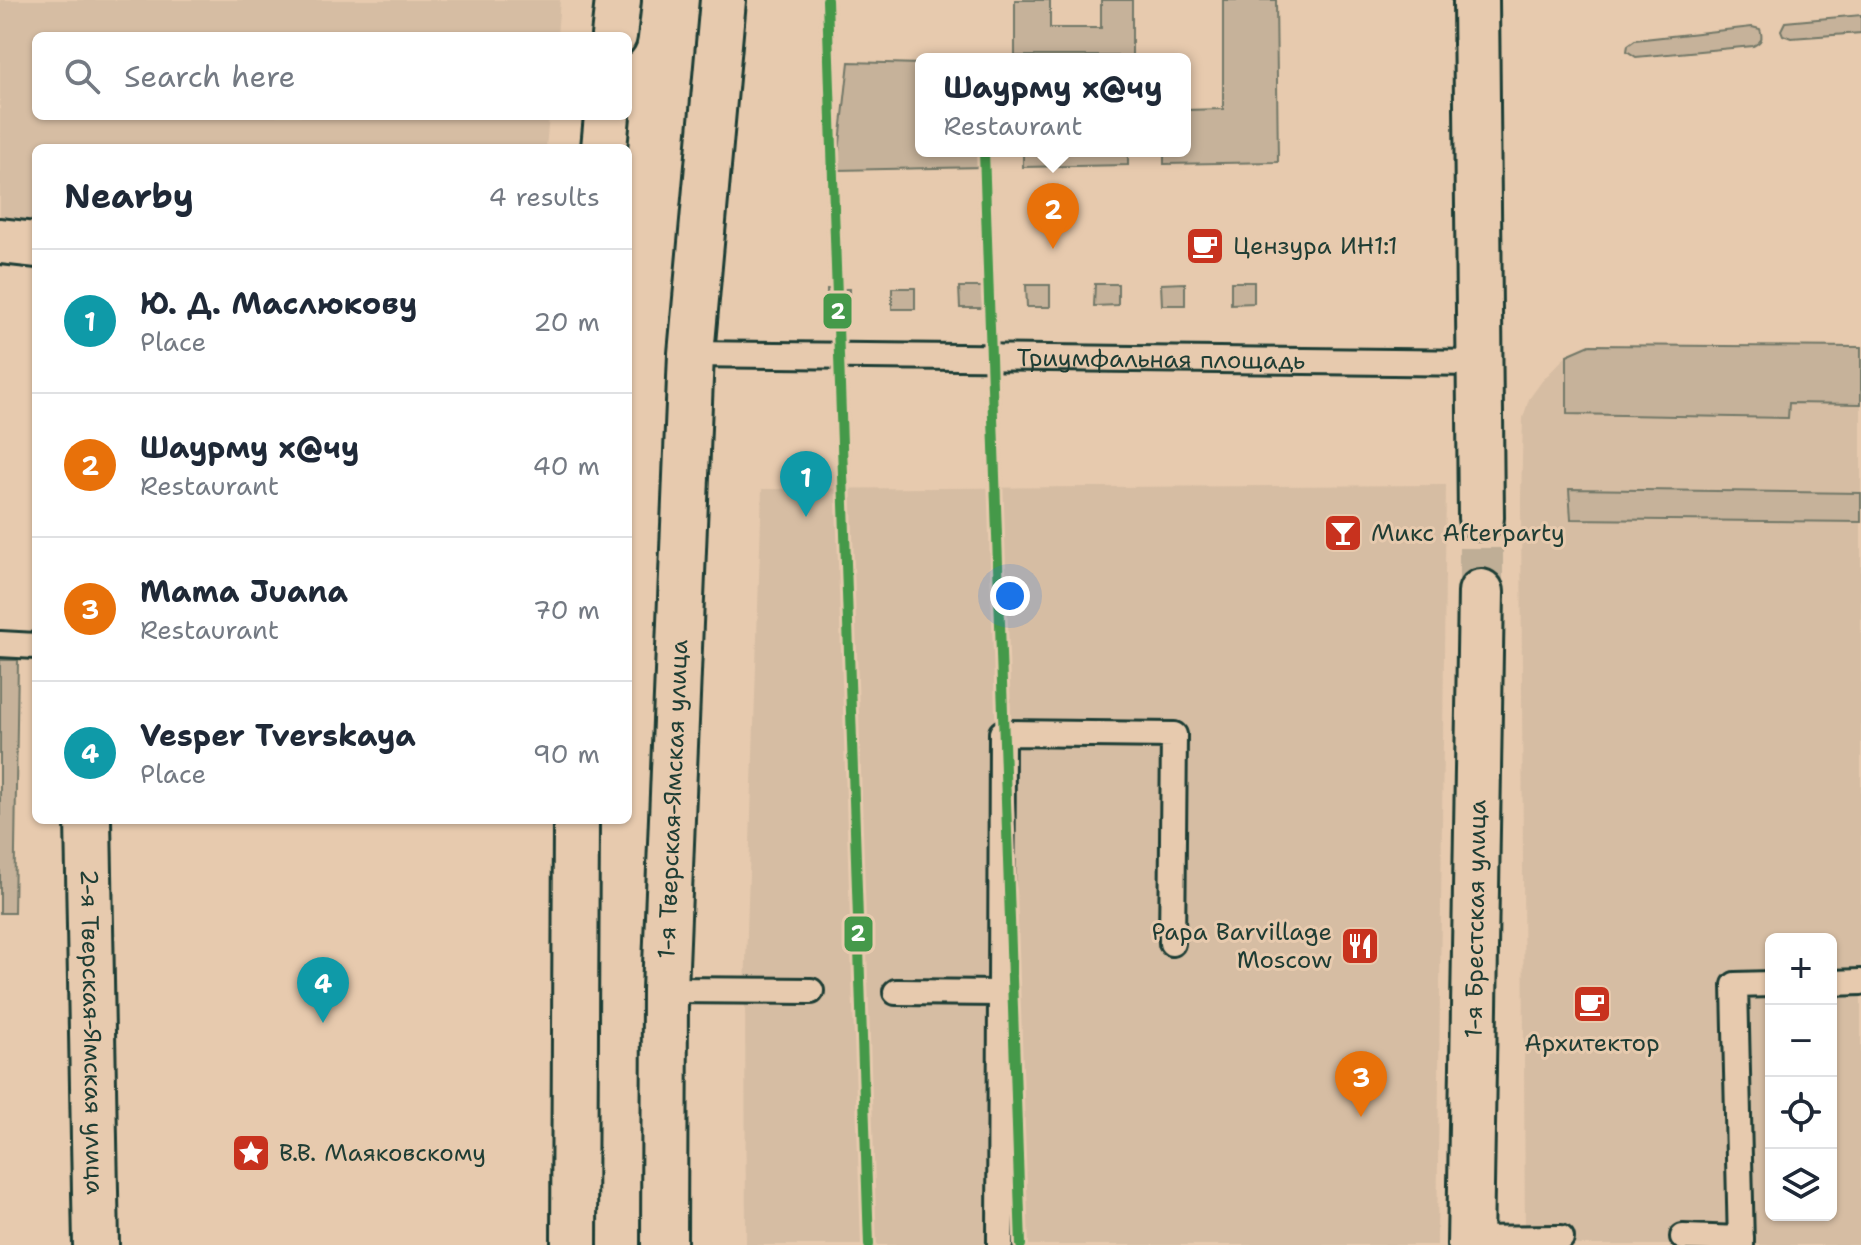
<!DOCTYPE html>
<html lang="en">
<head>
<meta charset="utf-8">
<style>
  :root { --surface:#fff; --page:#f2f2f3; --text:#1f2937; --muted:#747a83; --line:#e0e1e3; --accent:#c8321e }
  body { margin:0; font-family:"Shantell Sans",sans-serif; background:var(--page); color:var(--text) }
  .controls { position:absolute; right:24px; bottom:24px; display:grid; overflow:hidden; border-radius:12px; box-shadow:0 2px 6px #0004 }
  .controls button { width:72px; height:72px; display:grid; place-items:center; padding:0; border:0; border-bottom:2px solid var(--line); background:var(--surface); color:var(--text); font:40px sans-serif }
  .you { position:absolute; left:1010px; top:596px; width:28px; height:28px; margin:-20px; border:6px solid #fff; border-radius:50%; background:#1a73e8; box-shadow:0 0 0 12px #1a73e833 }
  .badge { display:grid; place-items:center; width:52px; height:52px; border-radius:50%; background:var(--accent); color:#fff; font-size:26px; font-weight:700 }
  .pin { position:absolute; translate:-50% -66px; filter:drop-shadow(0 2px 4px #0008) }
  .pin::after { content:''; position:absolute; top:42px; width:28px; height:24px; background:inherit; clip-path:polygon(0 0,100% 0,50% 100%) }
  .popup { position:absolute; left:915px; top:53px; width:276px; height:104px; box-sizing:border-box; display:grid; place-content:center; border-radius:12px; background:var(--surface); filter:drop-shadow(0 2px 6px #0005); font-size:26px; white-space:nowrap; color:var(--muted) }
  .popup b { font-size:30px; color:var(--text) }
  .popup::after { content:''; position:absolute; left:50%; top:100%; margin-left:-16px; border:16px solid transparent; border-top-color:var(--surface) }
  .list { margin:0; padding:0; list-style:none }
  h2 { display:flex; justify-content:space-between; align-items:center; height:104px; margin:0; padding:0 32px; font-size:34px }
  h2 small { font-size:26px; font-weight:400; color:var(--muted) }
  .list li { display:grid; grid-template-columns:52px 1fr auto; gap:24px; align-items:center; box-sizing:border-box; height:144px; padding:0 32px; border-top:2px solid var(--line) }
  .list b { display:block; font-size:30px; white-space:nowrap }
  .list p { margin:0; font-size:26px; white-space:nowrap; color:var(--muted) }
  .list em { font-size:26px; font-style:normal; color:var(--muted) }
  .icon { flex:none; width:44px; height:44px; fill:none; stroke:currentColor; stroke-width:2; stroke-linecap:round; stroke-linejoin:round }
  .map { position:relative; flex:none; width:1861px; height:1245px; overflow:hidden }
  .search { position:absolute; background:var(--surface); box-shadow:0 2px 6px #0004; left:32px; top:32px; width:600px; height:88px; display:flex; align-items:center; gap:20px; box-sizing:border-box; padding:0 28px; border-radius:12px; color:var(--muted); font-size:30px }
  .panel { position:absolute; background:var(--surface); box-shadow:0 2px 6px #0004; left:32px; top:144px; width:600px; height:680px; border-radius:12px }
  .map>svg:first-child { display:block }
  .built { fill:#d6bda3; fill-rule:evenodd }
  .green { fill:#c6b29a; stroke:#727867; stroke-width:2 }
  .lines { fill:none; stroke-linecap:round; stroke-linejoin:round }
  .secondary-tunnel { stroke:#bfae96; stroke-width:44; stroke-dasharray:44 22; stroke-linecap:butt }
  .lane-casing { stroke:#1f3d34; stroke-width:30 }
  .street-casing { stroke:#1f3d34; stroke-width:50 }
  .secondary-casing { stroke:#1f3d34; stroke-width:50 }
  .primary-casing { stroke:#1f3d34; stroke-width:50 }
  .lane { stroke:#e7caae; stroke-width:24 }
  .street { stroke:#e7caae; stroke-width:44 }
  .secondary { stroke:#e7caae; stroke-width:44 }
  .primary { stroke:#e7caae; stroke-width:44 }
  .metro-1-casing { stroke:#e7caae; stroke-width:16 }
  .metro-1 { stroke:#45994a; stroke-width:10 }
  .labels { text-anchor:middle; stroke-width:6; stroke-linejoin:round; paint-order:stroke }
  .poi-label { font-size:24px; fill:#1f3d34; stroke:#e7caae; text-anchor:start }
  .street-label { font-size:24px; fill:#1f3d34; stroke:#e7caae }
  .line-badge { stroke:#e7caae; stroke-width:3 }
  .badge-label { font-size:22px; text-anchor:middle; font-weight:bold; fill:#fff }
</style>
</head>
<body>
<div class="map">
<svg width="1861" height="1245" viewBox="0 0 1861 1245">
  <rect width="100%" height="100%" fill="#e7caae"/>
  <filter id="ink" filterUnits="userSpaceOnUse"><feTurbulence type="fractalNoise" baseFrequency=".0125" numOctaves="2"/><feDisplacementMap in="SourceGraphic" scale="16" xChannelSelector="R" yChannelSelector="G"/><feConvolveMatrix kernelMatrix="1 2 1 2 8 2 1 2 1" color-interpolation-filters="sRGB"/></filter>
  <g filter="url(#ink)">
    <g class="built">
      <path d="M 0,0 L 560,0 L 557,36 L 36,36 L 36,116 L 549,116 L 546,148 L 36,148 L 36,228 L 0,224 Z"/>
      <path d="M 1590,345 L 1861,347 L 1861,1245 L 1525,1245 L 1521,499 L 1523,418 L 1529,399 L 1542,381 L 1567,355 ZM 1771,939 L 1831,939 L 1831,1215 L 1771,1215 Z"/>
      <path d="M 1446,485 L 1437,1245 L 746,1245 L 745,991 L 762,489 Z"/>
    </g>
    <g class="green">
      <path d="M 1015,0 L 1050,0 L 1050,28 L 1101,28 L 1101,0 L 1132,0 L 1132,56 L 1015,56 Z"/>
      <path d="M 1223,0 L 1276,0 L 1278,162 L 1164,164 L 1164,151 L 1185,151 L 1185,110 L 1223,109 Z"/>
      <path d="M 1861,15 L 1861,33 L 1791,38 L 1783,35 L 1781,30 L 1785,22 Z"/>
      <path d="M 1752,27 L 1760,29 C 1763,38 1762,42 1753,46 L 1636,57 L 1627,51 L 1628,45 L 1635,40 Z"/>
      <path d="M 849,62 L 921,64 L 921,151 L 983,151 L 983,167 L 837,170 Z"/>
      <path d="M 1023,151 L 1128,151 L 1128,165 L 1023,167 Z"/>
      <path d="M 1231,282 L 1254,282 L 1254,303 L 1231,304 Z"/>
      <path d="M 1185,283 L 1185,305 L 1162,305 L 1161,284 Z"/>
      <path d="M 1095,284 L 1118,284 L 1118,305 L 1094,306 Z"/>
      <path d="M 1026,285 L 1050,285 L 1050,307 L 1027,307 Z"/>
      <path d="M 959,287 L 982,287 L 982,308 L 960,308 Z"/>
      <rect x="892" y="288" width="23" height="21"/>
      <rect x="827" y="289" width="23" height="22"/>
      <path d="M 1590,345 L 1861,347 L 1861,404 L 1789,403 L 1788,418 L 1567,414 L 1567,355 Z"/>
      <path d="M 1569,489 L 1861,493 L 1861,522 L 1571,519 Z"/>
      <path d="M 0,660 L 18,660 L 14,913 L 0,913 Z"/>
    </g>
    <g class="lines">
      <path class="secondary-tunnel" d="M 1481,592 L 1481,518"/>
      <g class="lane-casing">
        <g id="lane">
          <path id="s1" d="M 691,354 L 1480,363"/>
          <path d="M 0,644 L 36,646"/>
          <path d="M 1831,983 L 1861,982"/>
          <path d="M 665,990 L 811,991"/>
          <path d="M 896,992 L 1001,993"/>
          <path d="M 1683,1237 L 1741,1239"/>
          <path d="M 1470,1239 L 1561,1238"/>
          <path d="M 1000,1245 L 1002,733 L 1174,735 L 1172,943"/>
          <path d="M 1741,1245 L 1735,985 L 1771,984"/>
        </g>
      </g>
      <g class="street-casing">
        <g id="street">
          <path id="s2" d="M 88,820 L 96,1245"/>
        </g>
      </g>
      <g class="secondary-casing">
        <g id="secondary">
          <path d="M 1476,0 L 1481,518"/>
          <path id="s3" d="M 1470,1245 L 1481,592"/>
        </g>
      </g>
      <g class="primary-casing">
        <g id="primary">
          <path d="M 614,36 L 618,0"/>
          <path d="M 604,148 L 607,116"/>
          <path d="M 0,241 L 36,245"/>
          <path d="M 574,1245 L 576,820"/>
          <path id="s4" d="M 664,1245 L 665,990 L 691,354 L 723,0"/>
        </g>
      </g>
      <use href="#lane" class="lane"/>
      <use href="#street" class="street"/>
      <use href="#secondary" class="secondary"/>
      <use href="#primary" class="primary"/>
      <g class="metro-1-casing">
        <g id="metro-1">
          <path d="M 827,0 L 869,1245"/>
          <path d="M 984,151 L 1021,1245"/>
        </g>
      </g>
      <use href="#metro-1" class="metro-1"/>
    </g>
  </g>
  <defs>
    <g id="cafe-square" transform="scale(2)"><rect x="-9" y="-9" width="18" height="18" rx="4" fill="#c8321e" stroke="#e7caae"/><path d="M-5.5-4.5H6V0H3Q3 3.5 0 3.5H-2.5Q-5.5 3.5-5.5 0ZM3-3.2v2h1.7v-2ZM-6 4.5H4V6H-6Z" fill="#fff"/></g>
    <g id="bar-square" transform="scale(2)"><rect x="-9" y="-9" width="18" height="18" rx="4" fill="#c8321e" stroke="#e7caae"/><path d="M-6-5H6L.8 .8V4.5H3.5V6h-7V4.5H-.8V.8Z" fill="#fff"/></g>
    <g id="restaurant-square" transform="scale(2)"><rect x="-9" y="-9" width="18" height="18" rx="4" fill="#c8321e" stroke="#e7caae"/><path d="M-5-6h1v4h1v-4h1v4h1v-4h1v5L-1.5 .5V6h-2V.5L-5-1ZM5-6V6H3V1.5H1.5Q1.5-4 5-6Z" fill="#fff"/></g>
    <g id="sight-square" transform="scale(2)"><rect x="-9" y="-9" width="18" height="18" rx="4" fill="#c8321e" stroke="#e7caae"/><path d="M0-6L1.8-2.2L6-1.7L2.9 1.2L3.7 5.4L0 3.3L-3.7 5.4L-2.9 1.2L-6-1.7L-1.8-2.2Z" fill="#fff"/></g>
  </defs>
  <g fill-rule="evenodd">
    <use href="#cafe-square" x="1205" y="246"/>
    <use href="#bar-square" x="1343" y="533"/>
    <use href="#restaurant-square" x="1360" y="946"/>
    <use href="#cafe-square" x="1592" y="1004"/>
    <use href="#sight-square" x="251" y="1153"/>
  </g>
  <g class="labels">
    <g class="poi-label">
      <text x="1233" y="254">Цензура ИН1:1</text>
      <text x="1371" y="541">Микс Afterparty</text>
      <text x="1332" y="940" text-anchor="end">Papa Barvillage<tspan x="1332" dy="28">Moscow</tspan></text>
      <text x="1592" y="1051" text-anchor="middle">Архитектор</text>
      <text x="279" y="1161">В.В. Маяковскому</text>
    </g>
    <g class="street-label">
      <text dy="8" stroke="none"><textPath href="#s1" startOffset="470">Триумфальная площадь</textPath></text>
      <text dy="8" stroke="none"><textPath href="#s4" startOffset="446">1-я Тверская-Ямская улица</textPath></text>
      <text dy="8" stroke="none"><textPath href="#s3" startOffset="326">1-я Брестская улица</textPath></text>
      <text dy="8" stroke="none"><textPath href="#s2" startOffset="212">2-я Тверская-Ямская улица</textPath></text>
    </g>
  </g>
  <g class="line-badge">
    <rect x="822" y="292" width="31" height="38" rx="8" fill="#45994a"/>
    <rect x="843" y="915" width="31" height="38" rx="8" fill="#45994a"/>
  </g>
  <g class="badge-label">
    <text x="838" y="319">2</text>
    <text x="858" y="941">2</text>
  </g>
</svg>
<div class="controls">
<button>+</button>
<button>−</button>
<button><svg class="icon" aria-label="locate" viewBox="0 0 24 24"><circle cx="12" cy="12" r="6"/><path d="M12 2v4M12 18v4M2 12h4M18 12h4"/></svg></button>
<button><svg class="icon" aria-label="layers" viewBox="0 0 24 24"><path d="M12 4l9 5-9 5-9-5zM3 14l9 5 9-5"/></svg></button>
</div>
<div class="you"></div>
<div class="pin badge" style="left:806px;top:517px;background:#0f9aa8">1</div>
<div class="pin badge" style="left:1053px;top:249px;background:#e8710a">2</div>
<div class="popup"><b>Шаурму х@чу</b>Restaurant</div>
<div class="pin badge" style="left:1361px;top:1117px;background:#e8710a">3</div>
<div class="pin badge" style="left:323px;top:1023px;background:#0f9aa8">4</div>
<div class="search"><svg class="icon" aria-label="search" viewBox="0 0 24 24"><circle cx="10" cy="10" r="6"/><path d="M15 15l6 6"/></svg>Search here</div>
<section class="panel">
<h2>Nearby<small>4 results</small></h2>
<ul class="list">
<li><span class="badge" style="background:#0f9aa8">1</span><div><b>Ю. Д. Маслюкову</b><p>Place</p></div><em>20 m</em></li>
<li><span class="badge" style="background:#e8710a">2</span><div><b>Шаурму х@чу</b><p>Restaurant</p></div><em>40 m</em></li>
<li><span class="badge" style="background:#e8710a">3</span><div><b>Mama Juana</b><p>Restaurant</p></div><em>70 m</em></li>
<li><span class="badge" style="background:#0f9aa8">4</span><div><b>Vesper Tverskaya</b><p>Place</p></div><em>90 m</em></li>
</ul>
</section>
</div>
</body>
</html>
